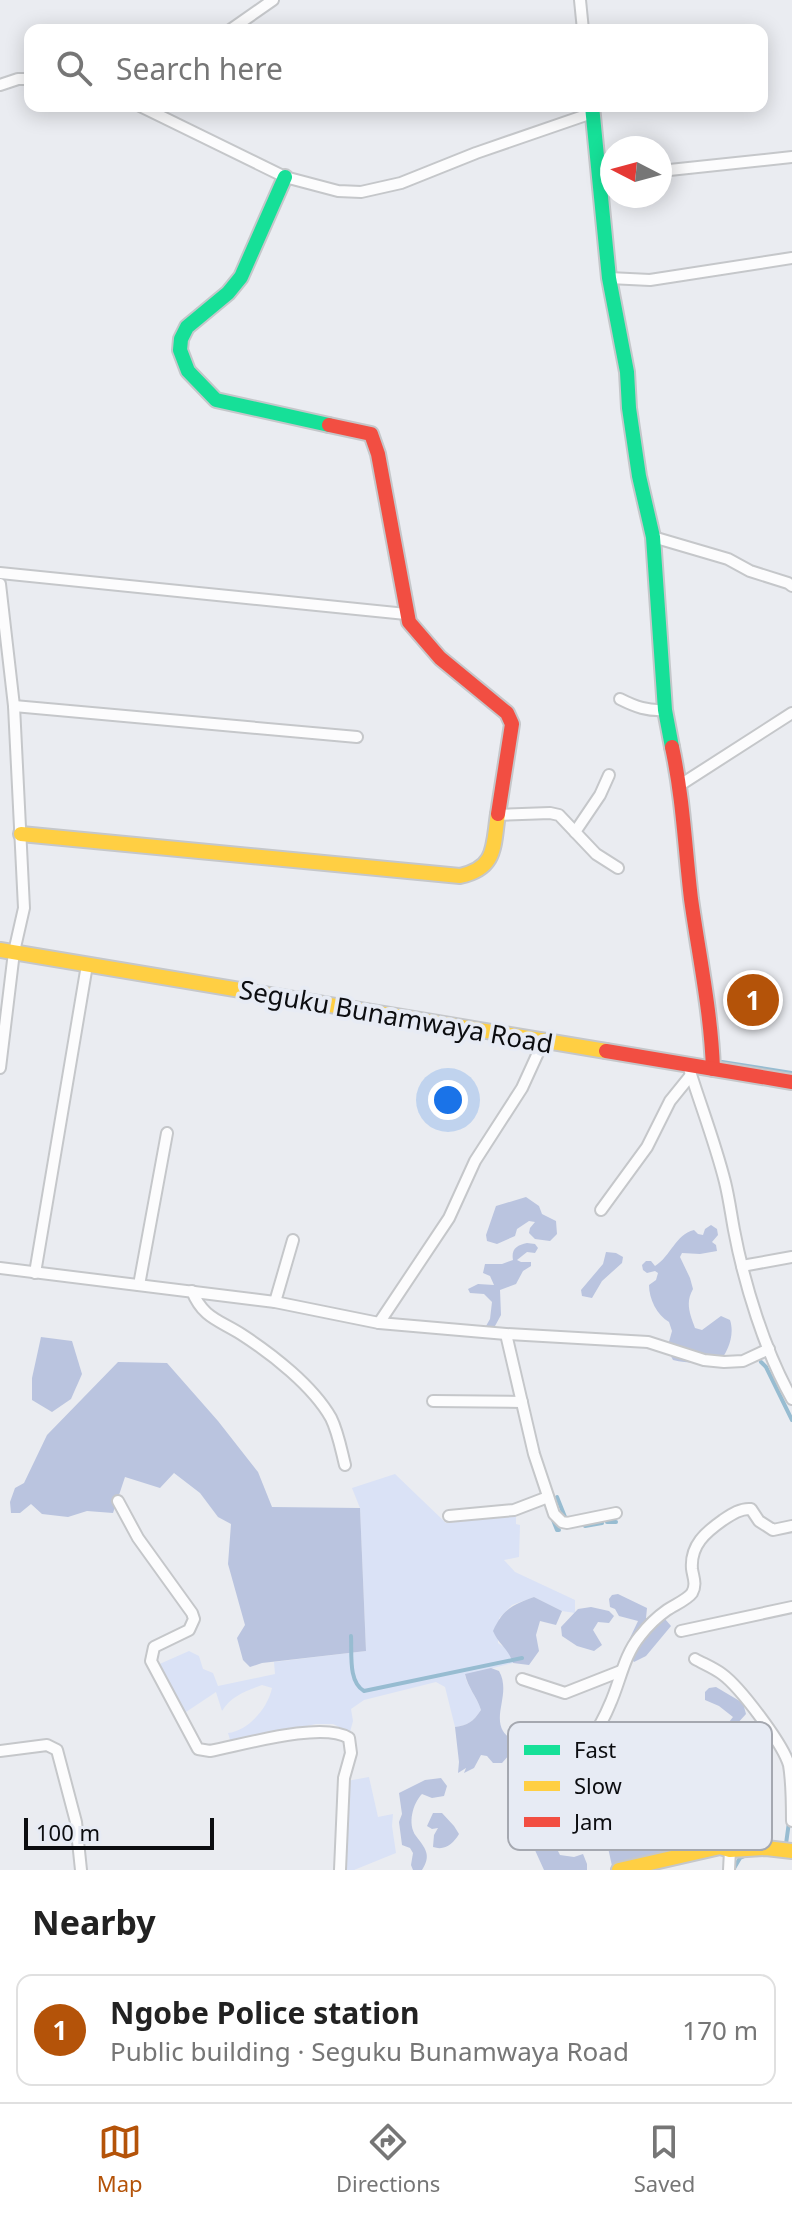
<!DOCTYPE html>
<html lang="en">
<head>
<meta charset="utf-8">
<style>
  :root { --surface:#fff; --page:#f2f2f2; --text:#222; --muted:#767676; --line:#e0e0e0; --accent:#b45309 }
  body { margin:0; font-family:"Noto Sans",sans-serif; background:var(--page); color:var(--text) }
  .compass { position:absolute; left:600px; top:136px; width:72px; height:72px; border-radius:50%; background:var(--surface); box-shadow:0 4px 20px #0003; rotate:276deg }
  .scale { position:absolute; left:24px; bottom:20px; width:190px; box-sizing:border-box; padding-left:8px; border:4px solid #0c0d10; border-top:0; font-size:22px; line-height:28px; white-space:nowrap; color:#0c0d10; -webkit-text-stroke:6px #e7ebf4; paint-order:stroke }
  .you { position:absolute; left:448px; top:1100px; width:28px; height:28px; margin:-20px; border:6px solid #fff; border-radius:50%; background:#1a73e8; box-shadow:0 0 0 12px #1a73e833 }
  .badge { display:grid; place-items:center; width:52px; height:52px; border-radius:50%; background:var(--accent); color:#fff; font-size:26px; font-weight:700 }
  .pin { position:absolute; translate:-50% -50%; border:4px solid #fff; box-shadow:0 2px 8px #0006 }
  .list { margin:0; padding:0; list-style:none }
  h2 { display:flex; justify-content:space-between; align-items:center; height:104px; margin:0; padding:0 32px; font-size:34px }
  h2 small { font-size:26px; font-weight:400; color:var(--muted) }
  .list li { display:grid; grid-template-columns:52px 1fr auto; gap:24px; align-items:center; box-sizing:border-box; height:112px; margin:0 16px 16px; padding:0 16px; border:2px solid var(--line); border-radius:16px }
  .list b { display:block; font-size:30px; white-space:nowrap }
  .list p { margin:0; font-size:26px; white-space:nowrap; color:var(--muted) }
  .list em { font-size:26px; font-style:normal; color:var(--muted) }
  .icon { flex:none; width:44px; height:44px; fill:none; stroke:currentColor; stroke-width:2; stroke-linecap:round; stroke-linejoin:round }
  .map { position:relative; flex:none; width:792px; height:1870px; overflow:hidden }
  .search { position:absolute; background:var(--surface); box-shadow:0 4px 20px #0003; left:24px; right:24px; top:24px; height:88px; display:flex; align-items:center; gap:20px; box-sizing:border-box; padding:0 28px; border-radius:16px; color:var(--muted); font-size:30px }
  .sheet { height:232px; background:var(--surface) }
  nav { display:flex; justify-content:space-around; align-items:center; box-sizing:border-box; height:112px; border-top:2px solid var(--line); background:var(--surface); font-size:22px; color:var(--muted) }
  nav a { display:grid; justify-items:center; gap:4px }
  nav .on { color:var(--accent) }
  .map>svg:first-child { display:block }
  .green { fill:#dae2f6 }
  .forest { fill:#bac4df }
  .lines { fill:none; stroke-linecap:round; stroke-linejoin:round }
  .stream { stroke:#97bcd1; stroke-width:4 }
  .street-casing { stroke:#c5c7ca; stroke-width:14 }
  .fast-casing { stroke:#c5c7ca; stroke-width:18 }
  .slow-casing { stroke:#c5c7ca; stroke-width:18 }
  .jam-casing { stroke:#c5c7ca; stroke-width:18 }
  .street { stroke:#fcfcfd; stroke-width:10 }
  .fast { stroke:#16e098; stroke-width:14 }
  .slow { stroke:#ffcf43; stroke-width:14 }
  .jam { stroke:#f24e42; stroke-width:14 }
  .labels { text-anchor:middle; stroke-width:8; stroke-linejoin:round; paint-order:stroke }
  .street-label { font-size:26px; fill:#0c0d10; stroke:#e7ebf4 }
  .key { fill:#e7ebf4; stroke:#a5a8b0; stroke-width:2 }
  .key-label { font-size:22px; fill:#0c0d10 }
</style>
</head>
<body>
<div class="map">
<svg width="792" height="1870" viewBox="0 0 792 1870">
  <rect width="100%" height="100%" fill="#eaecf1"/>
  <g class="green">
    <path d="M 395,1474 L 446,1523 L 516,1516 L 516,1524 L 520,1525 L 519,1557 L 504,1560 L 515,1572 L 575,1600 L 575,1613 L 562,1611 L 534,1597 L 512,1605 L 499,1618 L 498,1643 L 508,1650 L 513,1663 L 465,1675 C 468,1688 477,1697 481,1710 C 473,1722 468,1725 455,1727 L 445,1687 L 436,1682 L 364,1700 L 351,1709 L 353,1721 L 350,1732 L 333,1724 L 316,1724 L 231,1743 L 228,1733 C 248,1731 268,1708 272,1688 L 262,1685 C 246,1691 231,1696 222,1711 L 216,1692 L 183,1714 L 155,1666 L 189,1651 L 199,1656 L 203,1669 L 213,1673 L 218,1686 L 275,1674 L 274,1662 L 366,1651 L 360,1508 L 352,1488 Z"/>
    <path d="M 369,1777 L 378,1817 L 393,1814 L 392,1826 L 396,1853 L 354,1870 L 343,1870 L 347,1781 Z"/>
  </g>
  <g class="forest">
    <path d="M 526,1197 L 539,1206 L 542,1214 L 556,1221 L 557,1234 L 550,1241 L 535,1239 L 529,1233 L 530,1228 L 535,1222 L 529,1221 L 517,1229 L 515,1236 L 497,1244 L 487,1241 L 486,1235 L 496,1206 Z"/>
    <path d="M 711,1225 L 717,1229 L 718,1235 L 712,1242 L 716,1245 L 717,1251 L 700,1254 L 682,1253 L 680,1257 L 690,1278 L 693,1289 C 685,1303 690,1314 695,1328 L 702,1330 L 721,1316 L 730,1320 C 735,1335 728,1352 718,1364 C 703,1362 688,1364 673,1360 L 667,1349 L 672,1331 L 669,1322 C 657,1315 649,1299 649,1285 L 656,1280 L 658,1273 L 655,1271 L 647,1273 L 643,1270 L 642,1265 L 646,1261 L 651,1261 L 655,1266 C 671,1256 675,1235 694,1230 L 698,1234 L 703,1235 L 705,1229 Z"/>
    <path d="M 527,1243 L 535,1244 L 538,1248 L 535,1253 L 527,1252 L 517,1260 L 521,1262 L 531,1262 L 531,1266 L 523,1271 L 516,1284 L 500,1290 L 501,1315 L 495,1326 L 488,1328 L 486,1326 L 490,1319 L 492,1302 L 484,1294 L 470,1293 L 468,1289 L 478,1284 L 494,1285 L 490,1276 L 483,1273 L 485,1264 L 502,1264 L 513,1260 C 511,1249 517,1245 527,1243 Z"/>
    <path d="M 606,1252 L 616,1253 L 623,1257 L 622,1263 L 602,1281 L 592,1298 L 582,1296 L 581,1290 L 603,1264 Z"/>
    <path d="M 41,1337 L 72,1341 L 82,1374 L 71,1399 L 52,1412 L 32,1400 L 32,1378 Z"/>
    <path d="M 118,1362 L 167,1363 L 218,1421 L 258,1472 L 272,1507 L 360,1508 L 366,1651 L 262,1663 L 250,1667 L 243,1660 L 237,1638 L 245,1625 L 228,1564 L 231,1524 L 218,1517 L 200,1493 L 174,1473 L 160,1488 L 125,1477 L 113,1513 L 87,1511 L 68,1517 L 42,1514 L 31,1504 L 20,1513 L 11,1513 L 10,1502 L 15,1488 L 24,1483 L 47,1435 Z"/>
    <path d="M 618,1594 L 647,1608 L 646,1618 L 659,1621 L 665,1619 L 671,1626 L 646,1656 L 634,1662 L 628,1655 L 629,1640 L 638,1621 L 619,1616 L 615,1609 L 610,1607 L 609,1599 L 612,1595 Z"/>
    <path d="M 534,1597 L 562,1611 L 556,1625 L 540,1621 L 536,1635 L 539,1651 L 529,1665 L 513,1663 C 508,1648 499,1645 493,1631 C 503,1609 512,1605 534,1597 Z"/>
    <path d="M 591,1607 L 609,1611 L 614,1616 L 609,1623 L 598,1622 L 593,1630 L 602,1645 L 594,1651 L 577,1646 L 562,1636 L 561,1627 L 578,1609 Z"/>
    <path d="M 491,1668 L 499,1671 C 511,1692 493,1714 503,1731 C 506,1736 513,1741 518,1745 L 502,1763 L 493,1763 L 487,1756 L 481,1755 L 474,1768 L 464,1773 L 466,1768 L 458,1773 L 459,1762 L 455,1727 C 468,1725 473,1722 481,1710 C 477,1697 468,1688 465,1674 Z"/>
    <path d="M 716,1687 L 743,1703 L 746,1714 L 735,1726 L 729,1727 L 729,1722 L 733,1717 L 719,1706 L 705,1700 L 705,1692 L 709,1688 Z"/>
    <path d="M 686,1751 L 689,1761 L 692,1752 C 706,1751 737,1754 747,1764 C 756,1773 758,1802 755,1813 C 754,1819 750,1826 748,1831 L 735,1838 L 712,1836 L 694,1829 L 686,1816 L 690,1812 C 704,1810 709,1799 716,1788 L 710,1776 L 695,1769 L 689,1762 L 691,1775 L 677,1783 L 677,1794 L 686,1802 L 681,1818 L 680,1847 C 662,1850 665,1855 651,1860 C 640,1865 624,1867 612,1866 L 607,1843 L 637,1838 L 641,1819 L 632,1812 L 633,1806 L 645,1793 L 634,1789 L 643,1761 L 656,1754 Z"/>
    <path d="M 441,1778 L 447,1786 L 444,1796 L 432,1798 L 422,1794 C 413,1803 407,1824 416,1836 C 425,1848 432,1855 422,1870 L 413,1870 L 411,1865 L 413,1853 L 410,1848 L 402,1845 L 399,1822 L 402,1814 L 399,1793 L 425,1780 Z"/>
    <path d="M 433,1813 L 442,1813 L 454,1826 L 459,1834 C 453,1844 445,1851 433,1847 L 434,1835 L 438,1828 L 432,1829 L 427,1826 Z"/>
    <path d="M 552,1839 L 560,1855 L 574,1857 L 583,1854 L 587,1864 L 587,1870 L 544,1870 L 534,1848 L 535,1843 Z"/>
  </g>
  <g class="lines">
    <g class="stream">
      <path d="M 722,1062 L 792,1073"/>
      <path d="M 761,1362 L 766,1367 L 792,1420"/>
      <path d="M 557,1497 L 565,1517 L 570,1519"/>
      <path d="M 551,1515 L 557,1530 L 559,1530"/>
      <path d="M 607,1522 L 616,1522"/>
      <path d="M 585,1526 L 602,1523"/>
      <path d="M 351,1636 C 352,1654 348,1682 364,1691 L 522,1658"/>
      <path d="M 726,1843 L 749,1842"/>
      <path d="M 786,1844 L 789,1822"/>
      <path d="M 733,1870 L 740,1858 L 747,1855"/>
    </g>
    <g class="street-casing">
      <g id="street">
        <path d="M 580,0 L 583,30"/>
        <path d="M 230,30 L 273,0"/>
        <path d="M 0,85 L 18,79 L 30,79"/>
        <path d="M 140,106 L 285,177 L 338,191 L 361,192 L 401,183 L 476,153 L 592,113"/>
        <path d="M 660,171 L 792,157"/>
        <path d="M 599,178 L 612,176"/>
        <path d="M 609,278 L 650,280 L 792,258"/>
        <path d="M 653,537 L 728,559 L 750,571 L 788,583 L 792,586"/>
        <path d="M 0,573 L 406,614"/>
        <path d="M 0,584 L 14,706 L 24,908 L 14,952 L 0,1068"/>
        <path d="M 620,699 C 636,707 647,711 665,710"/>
        <path d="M 14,706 L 357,737"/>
        <path d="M 680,785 L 792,713"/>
        <path d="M 497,815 L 550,813 L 559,815 L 596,854 L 618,868"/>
        <path d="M 575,832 L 600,795 L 609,775"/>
        <path d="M 688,1065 C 700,1104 715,1142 725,1182 C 729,1198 731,1214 734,1230 C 744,1283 765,1352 792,1399"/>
        <path d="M 601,1210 L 647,1147 L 670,1101 L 691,1075"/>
        <path d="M 742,1266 L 792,1257"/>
        <path d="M 0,1268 L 275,1302 L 379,1323 L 506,1334 L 648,1342 L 704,1360 L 724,1362 L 743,1361 L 769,1349"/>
        <path d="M 35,1273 L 87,965"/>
        <path d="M 139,1285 L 167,1133"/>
        <path d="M 192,1291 C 203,1318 219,1320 241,1334 C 272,1354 313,1386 331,1418 C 338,1432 341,1449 345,1465"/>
        <path d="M 275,1302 L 293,1240"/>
        <path d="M 379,1323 L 449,1218 L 475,1161 L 522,1088 L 543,1042"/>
        <path d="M 506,1334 L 534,1454 L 554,1514 L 562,1522 L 567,1523 L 616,1513"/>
        <path d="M 433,1401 L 522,1402"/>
        <path d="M 118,1501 L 138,1538 L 192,1613 L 194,1619 L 189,1630 L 154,1647 L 151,1661 L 198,1749 L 210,1751 C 242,1745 322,1721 349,1738 L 351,1753 L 344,1778 L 340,1870"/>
        <path d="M 449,1516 L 514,1510 L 548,1497"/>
        <path d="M 681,1631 L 792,1607"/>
        <path d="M 695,1659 C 704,1664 714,1668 722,1674 C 740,1687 783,1744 789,1765 C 792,1783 792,1803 792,1821"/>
        <path d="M 522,1679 L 565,1693 L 621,1671"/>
        <path d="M 0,1751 L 47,1745 L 57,1750 L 76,1822 L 81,1870"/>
        <path d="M 562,1775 C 582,1754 599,1731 610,1704 C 620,1682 624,1655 640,1636 C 647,1627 657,1617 667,1610 C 674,1605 687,1600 692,1593 C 697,1584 693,1577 692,1569 C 690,1545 706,1532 723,1520 C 732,1514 741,1508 751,1509 L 759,1521 L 773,1530 L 792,1526"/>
        <path d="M 729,1870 L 730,1850"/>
      </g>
    </g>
    <g class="fast-casing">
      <g id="fast">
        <path d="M 592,106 L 609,278 L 627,372 L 629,408 L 639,476 L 653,537 L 665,710 L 672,747"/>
        <path d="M 285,177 L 241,277 L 228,293 L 187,327 L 181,339 L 180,350 L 188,371 L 216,400 L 329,425"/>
      </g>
    </g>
    <g class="slow-casing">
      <g id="slow">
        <path d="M 21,834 L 460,876 C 497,868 493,846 498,814"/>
        <path d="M 0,950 L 606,1051"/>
        <path d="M 619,1870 L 720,1847 L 730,1850 L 766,1848 L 792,1851"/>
      </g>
    </g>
    <g class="jam-casing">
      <g id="jam">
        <path d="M 329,425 L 371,434 L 378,454 L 409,622 L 440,658 L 507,713 L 512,724 L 498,814"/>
        <path d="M 672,747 C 683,798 685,848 691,899 C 699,956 711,1012 713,1069"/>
        <path d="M 606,1051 L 792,1082"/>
      </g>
    </g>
    <use href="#street" class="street"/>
    <use href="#fast" class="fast"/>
    <use href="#slow" class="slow"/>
    <use href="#jam" class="jam"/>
  </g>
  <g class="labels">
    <g class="street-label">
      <text transform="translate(396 1017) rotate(10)" y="9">Seguku Bunamwaya Road</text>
    </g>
  </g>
  <rect x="508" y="1722" width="264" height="128" rx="12" class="key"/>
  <rect x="524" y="1745" width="36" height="10" fill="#16e098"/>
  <rect x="524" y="1781" width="36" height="10" fill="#ffcf43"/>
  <rect x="524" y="1817" width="36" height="10" fill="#f24e42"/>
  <g class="key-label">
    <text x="574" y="1758">Fast</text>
    <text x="574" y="1794">Slow</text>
    <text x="574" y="1830">Jam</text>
  </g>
</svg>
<svg class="compass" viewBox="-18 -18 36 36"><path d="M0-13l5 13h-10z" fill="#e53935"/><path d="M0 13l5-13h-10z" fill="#767676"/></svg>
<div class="scale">100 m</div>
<div class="you"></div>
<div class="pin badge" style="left:753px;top:1000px">1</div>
<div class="search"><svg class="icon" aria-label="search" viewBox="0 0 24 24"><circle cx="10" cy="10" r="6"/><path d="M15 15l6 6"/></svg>Search here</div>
</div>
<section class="sheet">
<h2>Nearby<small></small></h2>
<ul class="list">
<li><span class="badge">1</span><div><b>Ngobe Police station</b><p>Public building · Seguku Bunamwaya Road</p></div><em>170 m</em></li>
</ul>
</section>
<nav>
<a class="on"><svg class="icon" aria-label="map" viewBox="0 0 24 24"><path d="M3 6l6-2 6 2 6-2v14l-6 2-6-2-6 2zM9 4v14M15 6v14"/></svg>Map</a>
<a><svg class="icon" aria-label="directions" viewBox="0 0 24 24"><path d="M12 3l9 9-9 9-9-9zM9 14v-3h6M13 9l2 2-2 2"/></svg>Directions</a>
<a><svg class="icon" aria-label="saved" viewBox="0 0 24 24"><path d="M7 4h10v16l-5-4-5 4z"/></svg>Saved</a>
</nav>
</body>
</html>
